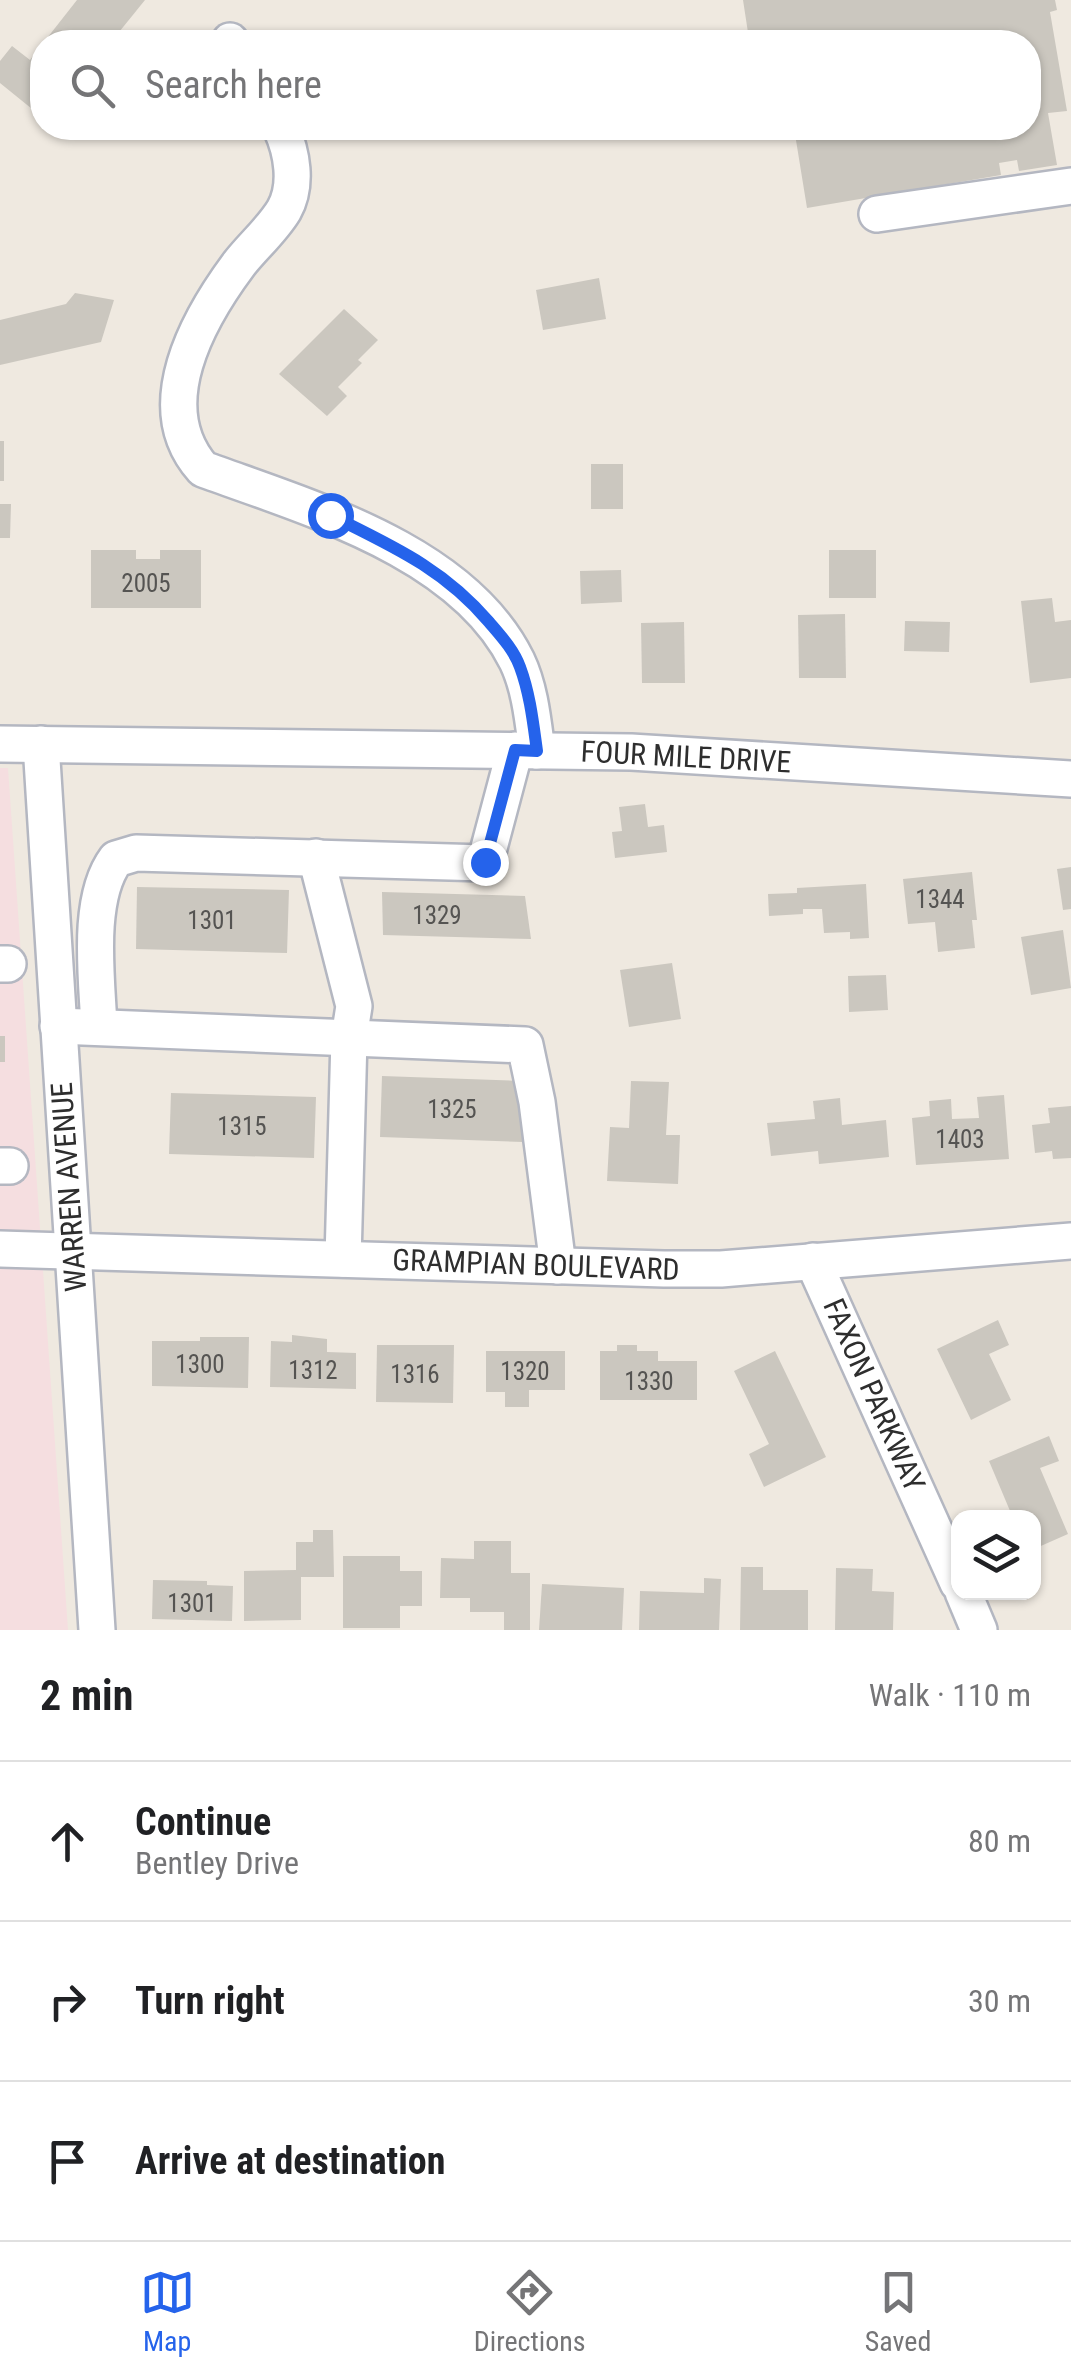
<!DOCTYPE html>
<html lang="en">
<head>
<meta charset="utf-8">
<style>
  :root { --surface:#fff; --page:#f6f6f6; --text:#202124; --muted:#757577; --line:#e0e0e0; --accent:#2563eb }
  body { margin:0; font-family:"Roboto Condensed",sans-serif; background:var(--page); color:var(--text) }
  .controls { position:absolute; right:30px; bottom:30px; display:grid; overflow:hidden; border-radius:20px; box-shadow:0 2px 8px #0004 }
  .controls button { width:90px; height:90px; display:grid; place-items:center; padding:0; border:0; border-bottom:2px solid var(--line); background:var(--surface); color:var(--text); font:50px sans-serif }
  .stop { position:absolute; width:30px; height:30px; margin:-22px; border:8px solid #2563eb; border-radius:50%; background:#fff }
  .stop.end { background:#2563eb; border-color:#fff; box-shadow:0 2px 10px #0008 }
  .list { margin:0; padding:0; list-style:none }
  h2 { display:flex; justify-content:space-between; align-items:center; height:130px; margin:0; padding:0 40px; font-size:42px }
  h2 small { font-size:32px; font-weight:400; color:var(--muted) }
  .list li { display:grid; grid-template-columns:65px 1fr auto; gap:30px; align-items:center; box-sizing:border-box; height:160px; padding:0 40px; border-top:2px solid var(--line) }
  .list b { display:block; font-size:38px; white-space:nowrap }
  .list p { margin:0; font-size:32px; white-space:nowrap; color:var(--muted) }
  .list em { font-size:32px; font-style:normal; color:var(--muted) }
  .icon { flex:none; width:55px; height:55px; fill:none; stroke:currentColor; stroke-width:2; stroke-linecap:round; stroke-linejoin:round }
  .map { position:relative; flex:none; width:1071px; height:1630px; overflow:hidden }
  .search { position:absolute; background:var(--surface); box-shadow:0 2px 8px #0004; left:30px; right:30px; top:30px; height:110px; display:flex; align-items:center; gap:25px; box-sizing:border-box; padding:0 35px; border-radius:40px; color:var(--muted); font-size:38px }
  .sheet { height:610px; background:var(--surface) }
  nav { display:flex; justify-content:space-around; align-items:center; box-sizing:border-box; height:140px; border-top:2px solid var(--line); background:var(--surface); font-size:28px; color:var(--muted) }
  nav a { display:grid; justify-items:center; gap:5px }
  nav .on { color:var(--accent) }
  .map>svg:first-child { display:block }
  .medical { fill:#f5dee0 }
  .building { fill:#cbc7bf }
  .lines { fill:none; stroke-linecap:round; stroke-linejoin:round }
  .minor-casing { stroke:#b4b7c1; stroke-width:40 }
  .minor { stroke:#fff; stroke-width:35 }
  .route { stroke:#2563eb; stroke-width:12 }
  .labels { text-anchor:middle; stroke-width:9; stroke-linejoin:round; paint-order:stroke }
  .number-label { font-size:25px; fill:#555452 }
  .street-label { font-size:30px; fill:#2e2e2e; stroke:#fff }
</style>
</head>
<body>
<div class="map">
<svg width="1071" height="1630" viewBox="0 0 1071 1630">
  <rect width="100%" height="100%" fill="#efe9e0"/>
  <path class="medical" d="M 0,768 L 8,768 L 68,1630 L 0,1630 Z"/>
  <g class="building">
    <path d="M 77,0 L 145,0 L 111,42 L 44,42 Z"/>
    <path d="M 743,0 L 1055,0 L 1057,10 L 1050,12 L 1067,111 L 1048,113 L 1057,165 L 1019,171 L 1017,160 L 999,163 L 1001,175 L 807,208 L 794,128 L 1028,128 L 1028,42 L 740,42 L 749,39 Z"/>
    <path d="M 42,44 L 42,117 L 0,83 L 0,61 L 12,46 L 30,60 Z"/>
    <path d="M 599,278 L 606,319 L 543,330 L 536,290 Z"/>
    <path d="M 75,293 L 114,300 L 101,342 L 0,365 L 0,320 L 66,304 Z"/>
    <path d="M 344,309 L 378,340 L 358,360 L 362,363 L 338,387 L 347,396 L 327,416 L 279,374 Z"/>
    <rect x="0" y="441" width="4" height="40"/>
    <rect x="591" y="464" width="32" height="45"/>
    <path d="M 0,504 L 11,504 L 10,538 L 0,538 Z"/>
    <path d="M 91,550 L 136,550 L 136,559 L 160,559 L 160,550 L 201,550 L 201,608 L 91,608 Z"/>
    <rect x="829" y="550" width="47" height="48"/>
    <path d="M 621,570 L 622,602 L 581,604 L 580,571 Z"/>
    <path d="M 1052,598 L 1055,622 L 1071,620 L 1071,678 L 1030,683 L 1021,601 Z"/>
    <path d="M 845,614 L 846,678 L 799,678 L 798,615 Z"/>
    <path d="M 905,621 L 950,622 L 949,652 L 904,651 Z"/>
    <path d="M 684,622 L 685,683 L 642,683 L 641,623 Z"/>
    <path d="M 645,804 L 648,827 L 664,825 L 667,852 L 615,858 L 612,832 L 622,831 L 619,807 Z"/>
    <path d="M 1071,867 L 1071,909 L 1063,910 L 1057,869 Z"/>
    <path d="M 972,872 L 977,920 L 972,920 L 975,948 L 938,952 L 935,922 L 908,924 L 903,879 Z"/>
    <path d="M 866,884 L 869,938 L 850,939 L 850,932 L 824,933 L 822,909 L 803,909 L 803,914 L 769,916 L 768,894 L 797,893 L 797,888 Z"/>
    <path d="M 137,887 L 289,890 L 287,953 L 136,949 Z"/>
    <path d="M 382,892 L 525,896 L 531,939 L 383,935 Z"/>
    <path d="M 1063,930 L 1071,988 L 1031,995 L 1021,937 Z"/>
    <path d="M 672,963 L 681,1019 L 629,1027 L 620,970 Z"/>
    <path d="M 886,975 L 888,1010 L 849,1012 L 848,976 Z"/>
    <rect x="0" y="1036" width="5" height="26"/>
    <path d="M 382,1076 L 525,1081 L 523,1142 L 380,1137 Z"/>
    <path d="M 631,1081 L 669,1082 L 666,1135 L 680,1135 L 678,1184 L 607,1181 L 610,1127 L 629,1128 Z"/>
    <path d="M 171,1093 L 316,1097 L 314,1158 L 169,1154 Z"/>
    <path d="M 1004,1095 L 1009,1159 L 916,1165 L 912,1118 L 930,1116 L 929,1101 L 951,1099 L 952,1119 L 979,1118 L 977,1097 Z"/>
    <path d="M 840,1098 L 842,1125 L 886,1120 L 889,1157 L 819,1164 L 818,1151 L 771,1156 L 767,1123 L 815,1119 L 813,1101 Z"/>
    <path d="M 1071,1106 L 1071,1158 L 1053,1159 L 1052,1151 L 1035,1153 L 1032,1125 L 1050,1123 L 1048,1108 Z"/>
    <path d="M 998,1320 L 1009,1345 L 989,1354 L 1011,1400 L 971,1420 L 937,1349 Z"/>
    <path d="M 292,1335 L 327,1339 L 327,1352 L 356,1353 L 356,1389 L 270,1387 L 271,1341 L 292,1342 Z"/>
    <path d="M 200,1337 L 249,1337 L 248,1388 L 152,1386 L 152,1341 L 200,1341 Z"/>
    <path d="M 377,1345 L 454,1345 L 453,1403 L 376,1402 Z"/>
    <path d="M 617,1345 L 637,1345 L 637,1351 L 658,1351 L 658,1361 L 697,1361 L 697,1400 L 600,1400 L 600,1351 L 617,1351 Z"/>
    <path d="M 486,1351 L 565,1351 L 565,1390 L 529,1390 L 529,1407 L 505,1407 L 505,1392 L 486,1392 Z"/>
    <path d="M 775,1351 L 826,1457 L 764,1487 L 749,1454 L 769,1444 L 734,1371 Z"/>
    <path d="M 1049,1436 L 1059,1461 L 1040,1468 L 1068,1534 L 1034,1549 L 1034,1518 L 1013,1518 L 989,1461 Z"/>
    <path d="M 313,1530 L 333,1530 L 334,1577 L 301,1577 L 301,1620 L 244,1621 L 244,1571 L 296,1570 L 296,1542 L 313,1542 Z"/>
    <path d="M 474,1541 L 511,1541 L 511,1573 L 530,1573 L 530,1630 L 504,1630 L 504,1612 L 470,1612 L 470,1598 L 440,1598 L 441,1558 L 474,1559 Z"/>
    <path d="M 343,1556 L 400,1556 L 400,1571 L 422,1571 L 422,1606 L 400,1606 L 400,1628 L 343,1628 Z"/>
    <path d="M 741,1567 L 763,1567 L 763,1590 L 808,1590 L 808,1630 L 740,1630 Z"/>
    <path d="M 836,1568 L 873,1569 L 872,1591 L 894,1592 L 893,1630 L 835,1630 Z"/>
    <path d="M 704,1578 L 721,1579 L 719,1630 L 639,1630 L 640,1591 L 704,1593 Z"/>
    <path d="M 153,1580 L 207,1581 L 207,1585 L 233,1586 L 232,1621 L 152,1619 Z"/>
    <path d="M 542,1584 L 624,1588 L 622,1630 L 539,1630 Z"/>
  </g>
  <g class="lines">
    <g class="minor-casing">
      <g id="minor">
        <path d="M 230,41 L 231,42"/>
        <path d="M 281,128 C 292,152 298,185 284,210 C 272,230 253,246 239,264 C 198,319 148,407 203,469 C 309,508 463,551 517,661 C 530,688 533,721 537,751"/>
        <path d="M 877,214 L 1071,186"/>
        <path d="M 0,744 L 631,752 L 1071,779"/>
        <path d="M 41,744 L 97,1630"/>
        <path d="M 316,857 L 354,1006 L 349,1038 L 343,1259"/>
        <path d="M 0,964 L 8,964"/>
        <path d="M 58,1026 L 525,1045 L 537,1102 L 558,1266"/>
        <path d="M 99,1027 C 97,978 86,899 116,859 L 136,853 L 485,863 L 515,750"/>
        <path d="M 0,1166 L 10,1166"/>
        <path d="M 0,1249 L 664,1269 L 721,1269 L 1071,1241"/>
        <path d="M 813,1261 L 958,1583"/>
        <path d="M 963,1592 L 979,1630"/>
      </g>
    </g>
    <use href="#minor" class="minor"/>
  </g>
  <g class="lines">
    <path class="route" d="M 330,515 C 392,546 443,568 489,622 C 501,636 514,650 520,667 C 530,694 533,722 537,751 L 515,750 L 485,862"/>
  </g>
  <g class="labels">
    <g class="number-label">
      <text x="146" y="592">2005</text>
      <text x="940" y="908">1344</text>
      <text x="437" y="924">1329</text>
      <text x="212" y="929">1301</text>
      <text x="452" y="1118">1325</text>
      <text x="242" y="1135">1315</text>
      <text x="960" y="1148">1403</text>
      <text x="200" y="1373">1300</text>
      <text x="313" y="1379">1312</text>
      <text x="525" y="1380">1320</text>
      <text x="415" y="1383">1316</text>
      <text x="649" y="1390">1330</text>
      <text x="192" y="1612">1301</text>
    </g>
    <g class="street-label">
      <text transform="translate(686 757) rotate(3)" y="10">FOUR MILE DRIVE</text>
      <text transform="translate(69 1187) rotate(-94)" y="10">WARREN AVENUE</text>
      <text transform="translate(536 1265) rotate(2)" y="10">GRAMPIAN BOULEVARD</text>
      <text transform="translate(874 1395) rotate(66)" y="10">FAXON PARKWAY</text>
    </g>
  </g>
</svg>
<div class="controls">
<button><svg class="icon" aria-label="layers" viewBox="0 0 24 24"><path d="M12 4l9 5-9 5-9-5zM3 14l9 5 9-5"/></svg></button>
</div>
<div class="stop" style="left:330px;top:515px"></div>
<div class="stop end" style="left:485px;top:862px"></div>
<div class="search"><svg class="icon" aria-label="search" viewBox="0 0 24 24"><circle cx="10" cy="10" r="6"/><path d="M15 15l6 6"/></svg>Search here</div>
</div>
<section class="sheet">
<h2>2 min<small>Walk · 110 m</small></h2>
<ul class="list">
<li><svg class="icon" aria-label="ahead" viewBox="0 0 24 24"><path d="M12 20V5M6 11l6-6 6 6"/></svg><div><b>Continue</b><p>Bentley Drive</p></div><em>80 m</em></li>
<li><svg class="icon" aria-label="right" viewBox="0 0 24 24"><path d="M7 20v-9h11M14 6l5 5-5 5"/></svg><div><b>Turn right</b></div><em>30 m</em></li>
<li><svg class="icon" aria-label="arrive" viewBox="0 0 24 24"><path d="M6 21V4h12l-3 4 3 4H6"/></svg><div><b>Arrive at destination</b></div></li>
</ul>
</section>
<nav>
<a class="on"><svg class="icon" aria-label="map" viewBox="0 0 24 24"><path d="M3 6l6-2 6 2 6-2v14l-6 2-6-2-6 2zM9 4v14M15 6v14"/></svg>Map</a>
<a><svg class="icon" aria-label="directions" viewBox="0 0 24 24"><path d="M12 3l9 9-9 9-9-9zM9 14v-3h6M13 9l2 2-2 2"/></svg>Directions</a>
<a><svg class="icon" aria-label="saved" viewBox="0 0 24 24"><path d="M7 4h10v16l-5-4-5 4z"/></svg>Saved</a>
</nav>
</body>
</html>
